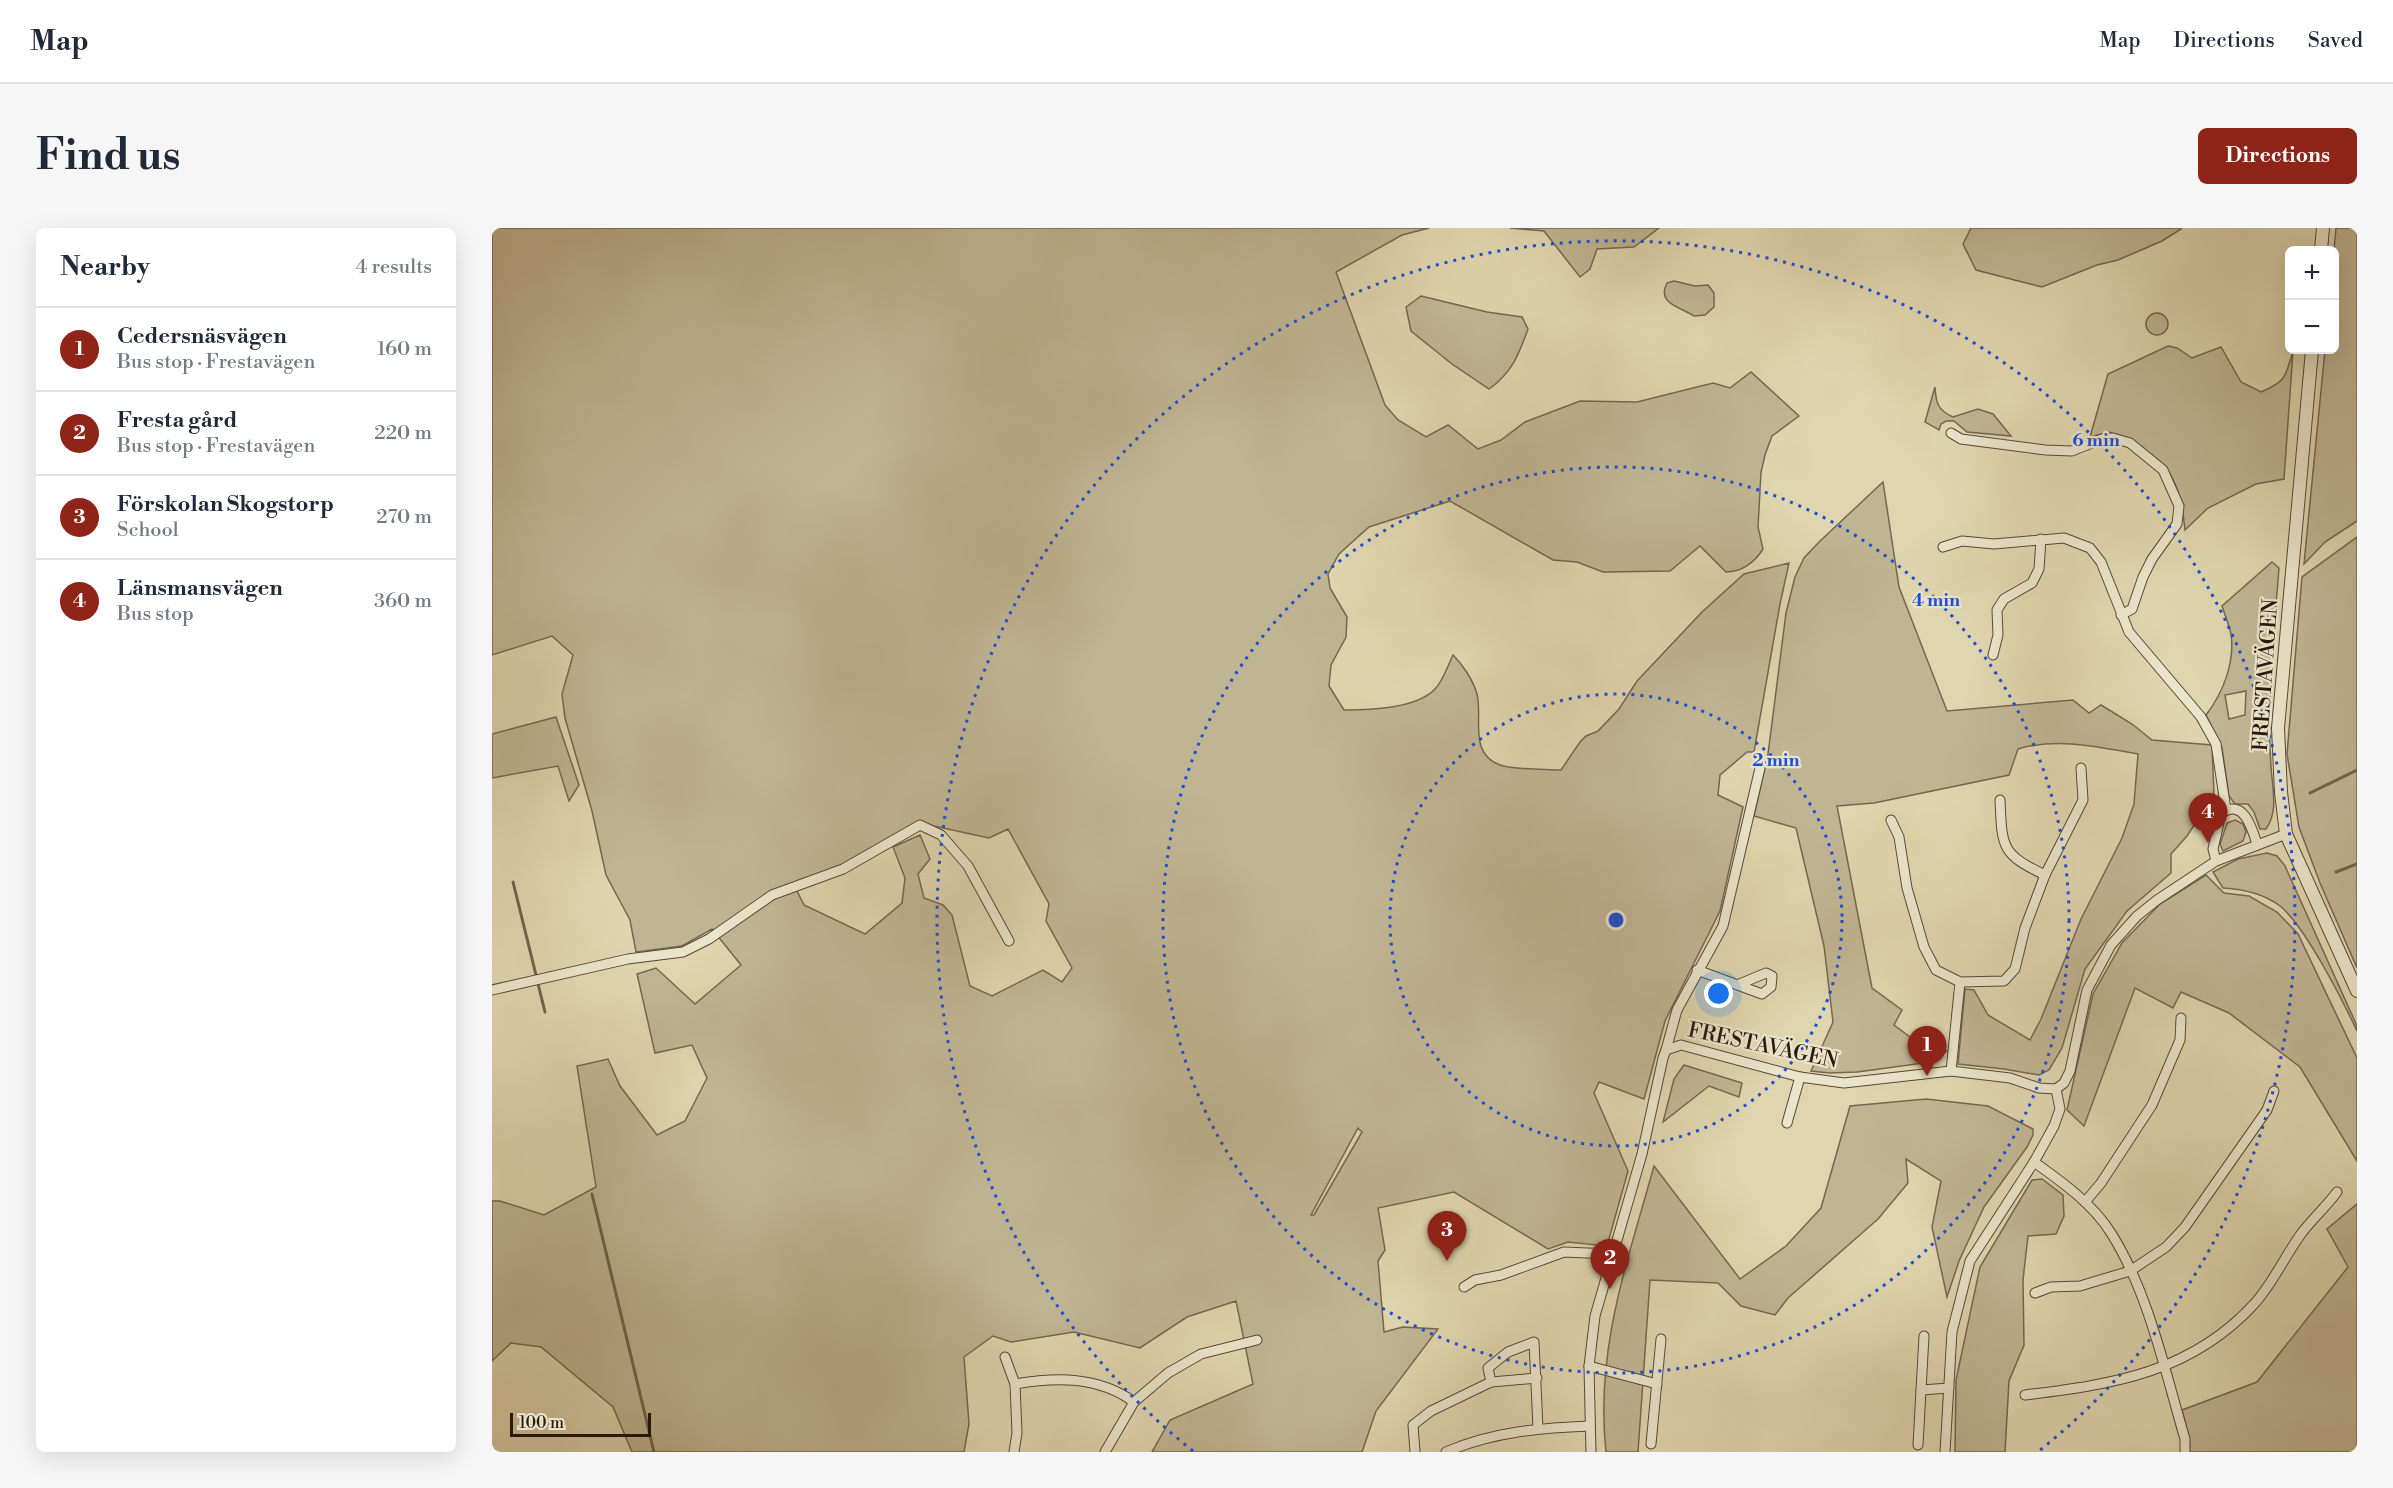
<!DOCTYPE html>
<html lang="en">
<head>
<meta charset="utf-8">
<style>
  :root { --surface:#fff; --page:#f6f6f7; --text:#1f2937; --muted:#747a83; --line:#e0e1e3; --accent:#8f2418 }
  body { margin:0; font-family:"Libre Bodoni",serif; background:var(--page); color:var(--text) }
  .controls { position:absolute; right:18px; top:18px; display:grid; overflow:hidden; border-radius:9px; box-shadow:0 6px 24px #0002 }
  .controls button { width:54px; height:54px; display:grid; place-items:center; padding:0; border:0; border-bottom:2px solid var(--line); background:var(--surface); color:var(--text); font:30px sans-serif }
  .scale { position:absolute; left:18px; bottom:15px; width:141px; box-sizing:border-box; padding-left:6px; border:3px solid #2a190f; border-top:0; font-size:16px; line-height:21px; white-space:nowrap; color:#2a190f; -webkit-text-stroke:4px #eae4ca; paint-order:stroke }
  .you { position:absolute; left:1227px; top:766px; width:21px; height:21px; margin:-15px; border:4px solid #fff; border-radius:50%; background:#1a73e8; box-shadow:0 0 0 9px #1a73e833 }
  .badge { display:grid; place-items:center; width:39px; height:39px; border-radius:50%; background:var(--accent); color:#fff; font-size:20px; font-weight:700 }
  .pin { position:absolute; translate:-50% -50px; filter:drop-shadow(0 2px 3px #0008) }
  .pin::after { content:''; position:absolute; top:32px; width:21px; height:18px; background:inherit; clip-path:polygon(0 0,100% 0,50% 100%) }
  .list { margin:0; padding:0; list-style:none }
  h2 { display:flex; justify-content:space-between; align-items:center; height:78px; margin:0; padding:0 24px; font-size:26px }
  h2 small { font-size:20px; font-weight:400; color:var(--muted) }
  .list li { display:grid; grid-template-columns:39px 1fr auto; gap:18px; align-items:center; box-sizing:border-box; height:84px; padding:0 24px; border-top:2px solid var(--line) }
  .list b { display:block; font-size:22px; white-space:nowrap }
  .list p { margin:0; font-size:20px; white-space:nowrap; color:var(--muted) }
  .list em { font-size:20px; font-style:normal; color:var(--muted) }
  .map { position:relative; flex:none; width:1865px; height:1224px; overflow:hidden; border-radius:9px }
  header { display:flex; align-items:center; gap:36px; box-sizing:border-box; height:84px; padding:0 30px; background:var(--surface); border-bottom:2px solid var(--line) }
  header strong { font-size:28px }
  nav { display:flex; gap:33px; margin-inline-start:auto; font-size:21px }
  .intro { display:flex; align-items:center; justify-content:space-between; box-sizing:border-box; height:144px; padding:0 36px }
  h1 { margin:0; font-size:42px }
  .button { padding:15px 27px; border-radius:9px; background:var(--accent); color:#fff; font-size:21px; font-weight:700 }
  main { display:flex; gap:36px; padding:0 36px }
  aside { flex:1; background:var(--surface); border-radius:9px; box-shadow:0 6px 24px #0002 }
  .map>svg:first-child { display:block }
  .green { fill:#c0b593; stroke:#756751; stroke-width:1.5; fill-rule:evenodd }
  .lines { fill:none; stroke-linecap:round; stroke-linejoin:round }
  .stream { stroke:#71634e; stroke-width:3 }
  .minor-casing { stroke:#574837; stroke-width:11 }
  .tertiary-casing { stroke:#574837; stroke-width:14 }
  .minor { stroke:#eae4ca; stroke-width:9 }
  .tertiary { stroke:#eae4ca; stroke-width:12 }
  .ring { fill:none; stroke:#1d4ed8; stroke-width:3; stroke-dasharray:3 6 }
  .labels { text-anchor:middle; stroke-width:4.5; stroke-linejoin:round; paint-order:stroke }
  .street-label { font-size:21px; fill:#2a190f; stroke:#eae4ca }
  .centre { fill:#1d4ed8; stroke:#eae4ca; stroke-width:3 }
  .ring-label { font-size:18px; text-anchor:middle; font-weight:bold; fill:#1d4ed8; stroke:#eae4ca; stroke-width:4.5; stroke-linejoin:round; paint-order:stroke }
</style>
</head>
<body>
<header>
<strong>Map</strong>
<nav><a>Map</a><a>Directions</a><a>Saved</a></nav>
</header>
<div class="intro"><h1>Find us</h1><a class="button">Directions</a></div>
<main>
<aside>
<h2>Nearby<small>4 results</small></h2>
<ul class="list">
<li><span class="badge">1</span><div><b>Cedersnäsvägen</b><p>Bus stop · Frestavägen</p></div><em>160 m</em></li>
<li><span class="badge">2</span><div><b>Fresta gård</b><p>Bus stop · Frestavägen</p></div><em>220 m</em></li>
<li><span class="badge">3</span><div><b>Förskolan Skogstorp</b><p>School</p></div><em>270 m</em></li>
<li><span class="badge">4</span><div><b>Länsmansvägen</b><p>Bus stop</p></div><em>360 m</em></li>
</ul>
</aside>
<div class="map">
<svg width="1865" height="1224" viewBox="0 0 1865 1224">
  <rect width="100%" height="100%" fill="#dfd5ae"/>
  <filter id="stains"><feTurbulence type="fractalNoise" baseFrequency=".00333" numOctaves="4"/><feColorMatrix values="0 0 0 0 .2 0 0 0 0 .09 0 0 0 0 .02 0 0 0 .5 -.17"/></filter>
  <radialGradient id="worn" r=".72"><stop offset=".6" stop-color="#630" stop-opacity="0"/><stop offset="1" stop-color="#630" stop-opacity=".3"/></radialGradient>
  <g class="green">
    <path d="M 0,0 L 937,0 L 910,7 L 844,44 L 893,177 L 906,192 L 934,209 L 956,197 L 986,221 L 1009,212 L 1033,194 L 1088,173 L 1145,174 L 1221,155 L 1238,160 L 1259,144 L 1307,188 L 1280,208 L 1273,227 L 1269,244 L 1266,299 L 1271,321 C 1263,334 1250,344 1234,344 L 1208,318 L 1178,343 L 1111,344 L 1085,334 L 1061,332 L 958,273 L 877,299 L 847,326 L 836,346 L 838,360 L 855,389 L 854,409 L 839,437 L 837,458 L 852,482 C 877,482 924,481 943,461 C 951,453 956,437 961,427 C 971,437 981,452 985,466 C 991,490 976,525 1008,537 C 1022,542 1054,541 1069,542 L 1088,514 L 1094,508 L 1106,503 L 1127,481 L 1145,453 L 1210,384 L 1252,346 L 1297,335 L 1288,376 L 1262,524 L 1255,524 L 1228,547 L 1226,567 L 1251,579 L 1228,683 L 1173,793 L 1152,871 L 1107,854 L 1102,865 L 1136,943 L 1115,1018 L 1076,1014 L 1056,1021 L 962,964 L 886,980 L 893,1022 L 886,1033 L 892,1104 L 911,1099 L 946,1101 L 884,1183 L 870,1224 L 660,1224 L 678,1192 L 761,1156 L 744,1073 L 695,1089 L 648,1120 L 582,1104 L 519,1114 L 501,1108 L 472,1129 L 477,1196 L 472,1224 L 140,1224 L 121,1179 L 49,1119 L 19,1115 L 0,1133 L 0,973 L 8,973 L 52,987 L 104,959 L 85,838 L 116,831 L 128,858 L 165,907 L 193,893 L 215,850 L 200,817 L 163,825 L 145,746 L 164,740 L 203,776 L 249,737 L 220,701 L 190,718 L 144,724 L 138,692 L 114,647 L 100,583 L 73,490 L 70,466 L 81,427 L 60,408 L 0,427 ZM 428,595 L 497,610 L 516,601 L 557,676 L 554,693 L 580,740 L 570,754 L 551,742 L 500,768 L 478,758 L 460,687 L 451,677 L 432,670 L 426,646 L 438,631 L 428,607 L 401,619 L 413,650 L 410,675 L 373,706 L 312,677 L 302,657 L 351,638 ZM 866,900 L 870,904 L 822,987 L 819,987 Z"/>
    <path d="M 1018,0 L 1167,0 L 1142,19 L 1105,21 L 1098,41 L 1088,49 L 1052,3 Z"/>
    <path d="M 1479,0 L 1689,0 L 1689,1 L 1670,13 L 1626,32 L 1605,37 L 1550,59 L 1484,42 L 1471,16 Z"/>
    <path d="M 1844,0 L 1865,0 L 1865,293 L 1833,314 L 1812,336 L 1833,122 L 1842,122 L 1842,22 Z"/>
    <path d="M 1182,53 L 1203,58 L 1216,57 L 1222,65 L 1222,79 L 1213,87 L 1202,88 C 1189,79 1164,76 1175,55 Z"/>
    <path d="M 929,68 L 995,84 L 1030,89 L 1036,101 C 1027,126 1020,145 997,161 L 960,136 L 919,103 L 914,79 Z"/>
    <circle cx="1665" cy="96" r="11"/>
    <path d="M 1676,118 L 1685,120 L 1700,130 L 1729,119 L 1749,154 L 1769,164 C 1795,153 1793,149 1801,123 L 1792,251 L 1764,256 L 1716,280 L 1693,302 C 1691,282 1688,261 1676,243 C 1667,228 1633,210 1617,204 L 1598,209 L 1616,146 Z"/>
    <path d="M 1443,159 C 1444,176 1446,182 1461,189 L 1486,181 L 1501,186 L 1519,208 L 1475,204 L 1462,193 L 1454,193 L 1449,196 L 1447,202 L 1433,194 Z"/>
    <path d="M 1391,254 L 1407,359 L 1455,483 L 1581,472 L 1597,485 L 1609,477 L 1640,496 L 1660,512 L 1720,517 L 1722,567 L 1695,608 L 1679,626 L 1679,645 L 1635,683 L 1593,741 L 1570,820 L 1557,842 L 1547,847 L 1512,841 L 1466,836 L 1473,761 L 1482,762 L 1496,787 L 1538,812 L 1549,791 L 1589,691 L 1630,610 L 1642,576 L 1646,526 C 1607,519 1565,509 1526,521 L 1517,547 L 1382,575 L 1345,578 L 1380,760 L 1410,782 L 1402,797 L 1433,820 L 1455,823 L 1439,834 L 1365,844 L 1338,845 L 1319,843 L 1341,794 L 1332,718 L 1304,600 L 1262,588 L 1276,526 L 1294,385 L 1303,349 L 1312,330 L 1327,314 Z"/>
    <path d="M 1865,309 L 1865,740 L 1828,655 L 1807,599 L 1795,526 L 1810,349 Z"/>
    <path d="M 1780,334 L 1787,340 C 1782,406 1774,472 1779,538 C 1780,559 1787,583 1774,601 L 1768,601 L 1762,584 L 1756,576 L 1743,576 L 1737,568 L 1730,520 L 1714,487 C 1731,465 1743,435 1739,406 C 1737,397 1733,387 1730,378 ZM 1754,463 L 1753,487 L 1737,491 L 1733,467 Z"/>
    <path d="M 64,489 L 87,557 L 77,573 L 66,538 L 0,550 L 0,506 Z"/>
    <path d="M 1743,592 L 1751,596 L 1754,604 L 1751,613 L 1731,623 L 1728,616 L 1735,595 Z"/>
    <path d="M 1775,625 L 1785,628 L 1793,638 L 1865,798 L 1865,803 C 1851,773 1813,698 1788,678 C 1772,666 1751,661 1731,660 L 1721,644 L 1746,631 Z"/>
    <path d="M 1714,647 L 1732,665 L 1757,668 L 1785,684 L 1806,706 L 1865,830 L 1865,933 L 1808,839 L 1737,785 L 1689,764 L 1681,780 L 1643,760 L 1592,898 L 1575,882 L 1601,766 L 1630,715 L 1668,676 Z"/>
    <path d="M 1192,837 L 1250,855 L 1247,869 L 1217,858 L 1171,894 L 1182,851 Z"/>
    <path d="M 1434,871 L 1496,878 L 1541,901 L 1541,907 L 1535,919 L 1492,979 L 1467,1033 L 1455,1069 L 1440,999 L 1449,953 L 1414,931 L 1416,955 L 1386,991 L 1296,1070 L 1283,1087 L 1249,1078 L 1226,1055 L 1158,1052 L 1146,1224 L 1114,1224 C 1103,1121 1135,1036 1162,938 L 1248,1051 L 1294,1018 L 1329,980 L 1358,878 Z"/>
    <path d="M 1550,951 L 1571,967 L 1572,988 L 1564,1006 L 1536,1008 L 1531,1052 L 1532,1117 L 1517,1153 L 1513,1224 L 1463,1224 L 1464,1152 L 1488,1039 L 1540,952 Z"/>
    <path d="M 1865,976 L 1865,1224 L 1698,1224 L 1697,1209 L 1690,1182 L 1765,1154 L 1856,1039 L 1835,1001 Z"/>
  </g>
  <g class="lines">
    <g class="stream">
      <path d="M 1818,565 L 1865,542"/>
      <path d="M 1844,644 L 1865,636"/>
      <path d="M 21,654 L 44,747"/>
      <path d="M 46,756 L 53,784"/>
      <path d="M 100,966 L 162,1224"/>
    </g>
    <g class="minor-casing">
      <g id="minor">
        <path d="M 1459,205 L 1469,211 L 1553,222 L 1580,223 L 1610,211 L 1621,210 L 1638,215 L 1671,242 L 1687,278 L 1685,296 L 1660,331 L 1651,349 L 1640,381 L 1629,387"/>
        <path d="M 1451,319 L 1470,313 L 1502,316 L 1572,310 L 1598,320 L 1609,334 L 1637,404 L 1709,489 L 1724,516 L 1734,582"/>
        <path d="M 1501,427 L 1506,407 L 1505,382 L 1512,371 L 1540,355 L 1547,341 L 1549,311"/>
        <path d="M 1508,572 C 1510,619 1509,626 1553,647"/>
        <path d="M 1399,592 L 1407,609 L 1415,660 L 1432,719 L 1444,742 L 1468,754 L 1512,753 L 1523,741 L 1533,700 L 1553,647 L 1591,572 L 1589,540"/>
        <path d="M 1724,633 L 1721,621 L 1729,586 C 1751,569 1760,600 1765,616"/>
        <path d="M 1205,742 L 1270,766 L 1279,759 L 1280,748 L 1274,745 L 1245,757"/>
        <path d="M 0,762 L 136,731 L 191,724 L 217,711 L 280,667 L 351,641 L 428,597 L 449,607 L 476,638 L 517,713"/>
        <path d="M 1174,822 L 1185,782 L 1231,698 L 1268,540"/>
        <path d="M 1459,843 L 1468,754"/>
        <path d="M 1295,895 L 1308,849"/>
        <path d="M 1542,934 C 1570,954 1601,976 1619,1005 C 1657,1065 1673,1144 1693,1211 L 1693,1224"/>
        <path d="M 1593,974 L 1609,955 L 1660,877 L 1688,812 L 1689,790"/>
        <path d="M 972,1059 L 983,1052 L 1009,1047 L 1072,1024 L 1119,1026"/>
        <path d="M 1543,1065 L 1559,1059 L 1588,1058 L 1638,1043 L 1674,1019 L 1693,999 L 1775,882 L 1782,863"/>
        <path d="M 513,1129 L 523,1156 L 525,1205 L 522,1224"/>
        <path d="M 1097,1138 L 1165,1156"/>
        <path d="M 999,1154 L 996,1140 L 1016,1124 L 1042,1114 L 1046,1200"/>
        <path d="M 523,1156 C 564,1149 606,1148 642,1174"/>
        <path d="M 1429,1162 L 1457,1160"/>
        <path d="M 1533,1167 C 1622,1156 1700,1145 1764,1074 C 1782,1053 1793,1028 1809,1006 C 1820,991 1834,979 1845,964"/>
        <path d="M 1159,1216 L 1169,1111"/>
        <path d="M 1426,1217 L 1432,1108"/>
        <path d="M 613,1224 L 642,1174 L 676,1145 L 709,1126 L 765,1112"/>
        <path d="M 923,1224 L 921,1197 L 939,1183 L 999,1154 L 1045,1150"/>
        <path d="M 954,1224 C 1000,1204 1047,1200 1097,1198"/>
        <path d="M 1099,1224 L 1097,1138 L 1103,1088 L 1150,926 L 1171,830 L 1174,822 L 1189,817 L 1308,849 L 1352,855 L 1459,843 L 1518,850 L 1547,860 L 1564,861 L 1572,855 L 1578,843 L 1595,762 L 1619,717 L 1645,688 L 1665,672 L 1724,633 L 1794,606"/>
        <path d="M 1453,1224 L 1460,1104 L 1478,1033 L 1542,934 L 1562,898 L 1568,881 L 1564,861"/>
      </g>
    </g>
    <g class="tertiary-casing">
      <g id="tertiary">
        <path d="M 1829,22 L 1831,0"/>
        <path d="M 1820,122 L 1786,500 L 1789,564 L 1794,606 L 1865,763"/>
      </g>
    </g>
    <use href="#minor" class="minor"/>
    <use href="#tertiary" class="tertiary"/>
  </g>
  <g class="ring">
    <circle cx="1124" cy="692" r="226"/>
    <circle cx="1124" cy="692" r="453"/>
    <path d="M701 1223A679 679 0 1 1 1547 1223"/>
  </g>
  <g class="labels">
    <g class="street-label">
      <text transform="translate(1773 447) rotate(-86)" y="7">FRESTAVÄGEN</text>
      <text transform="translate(1271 817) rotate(12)" y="7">FRESTAVÄGEN</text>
    </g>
  </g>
  <circle cx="1124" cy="692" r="9" class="centre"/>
  <g class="ring-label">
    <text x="1604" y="218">6 min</text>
    <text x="1444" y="378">4 min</text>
    <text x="1284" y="538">2 min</text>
  </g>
  <rect width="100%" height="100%" filter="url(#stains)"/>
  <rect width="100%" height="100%" fill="url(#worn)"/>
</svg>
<div class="controls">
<button>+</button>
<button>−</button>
</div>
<div class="scale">100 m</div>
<div class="you"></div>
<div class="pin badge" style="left:1435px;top:848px">1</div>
<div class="pin badge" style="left:1118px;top:1061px">2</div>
<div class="pin badge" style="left:955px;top:1033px">3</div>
<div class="pin badge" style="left:1716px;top:615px">4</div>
</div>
</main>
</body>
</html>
